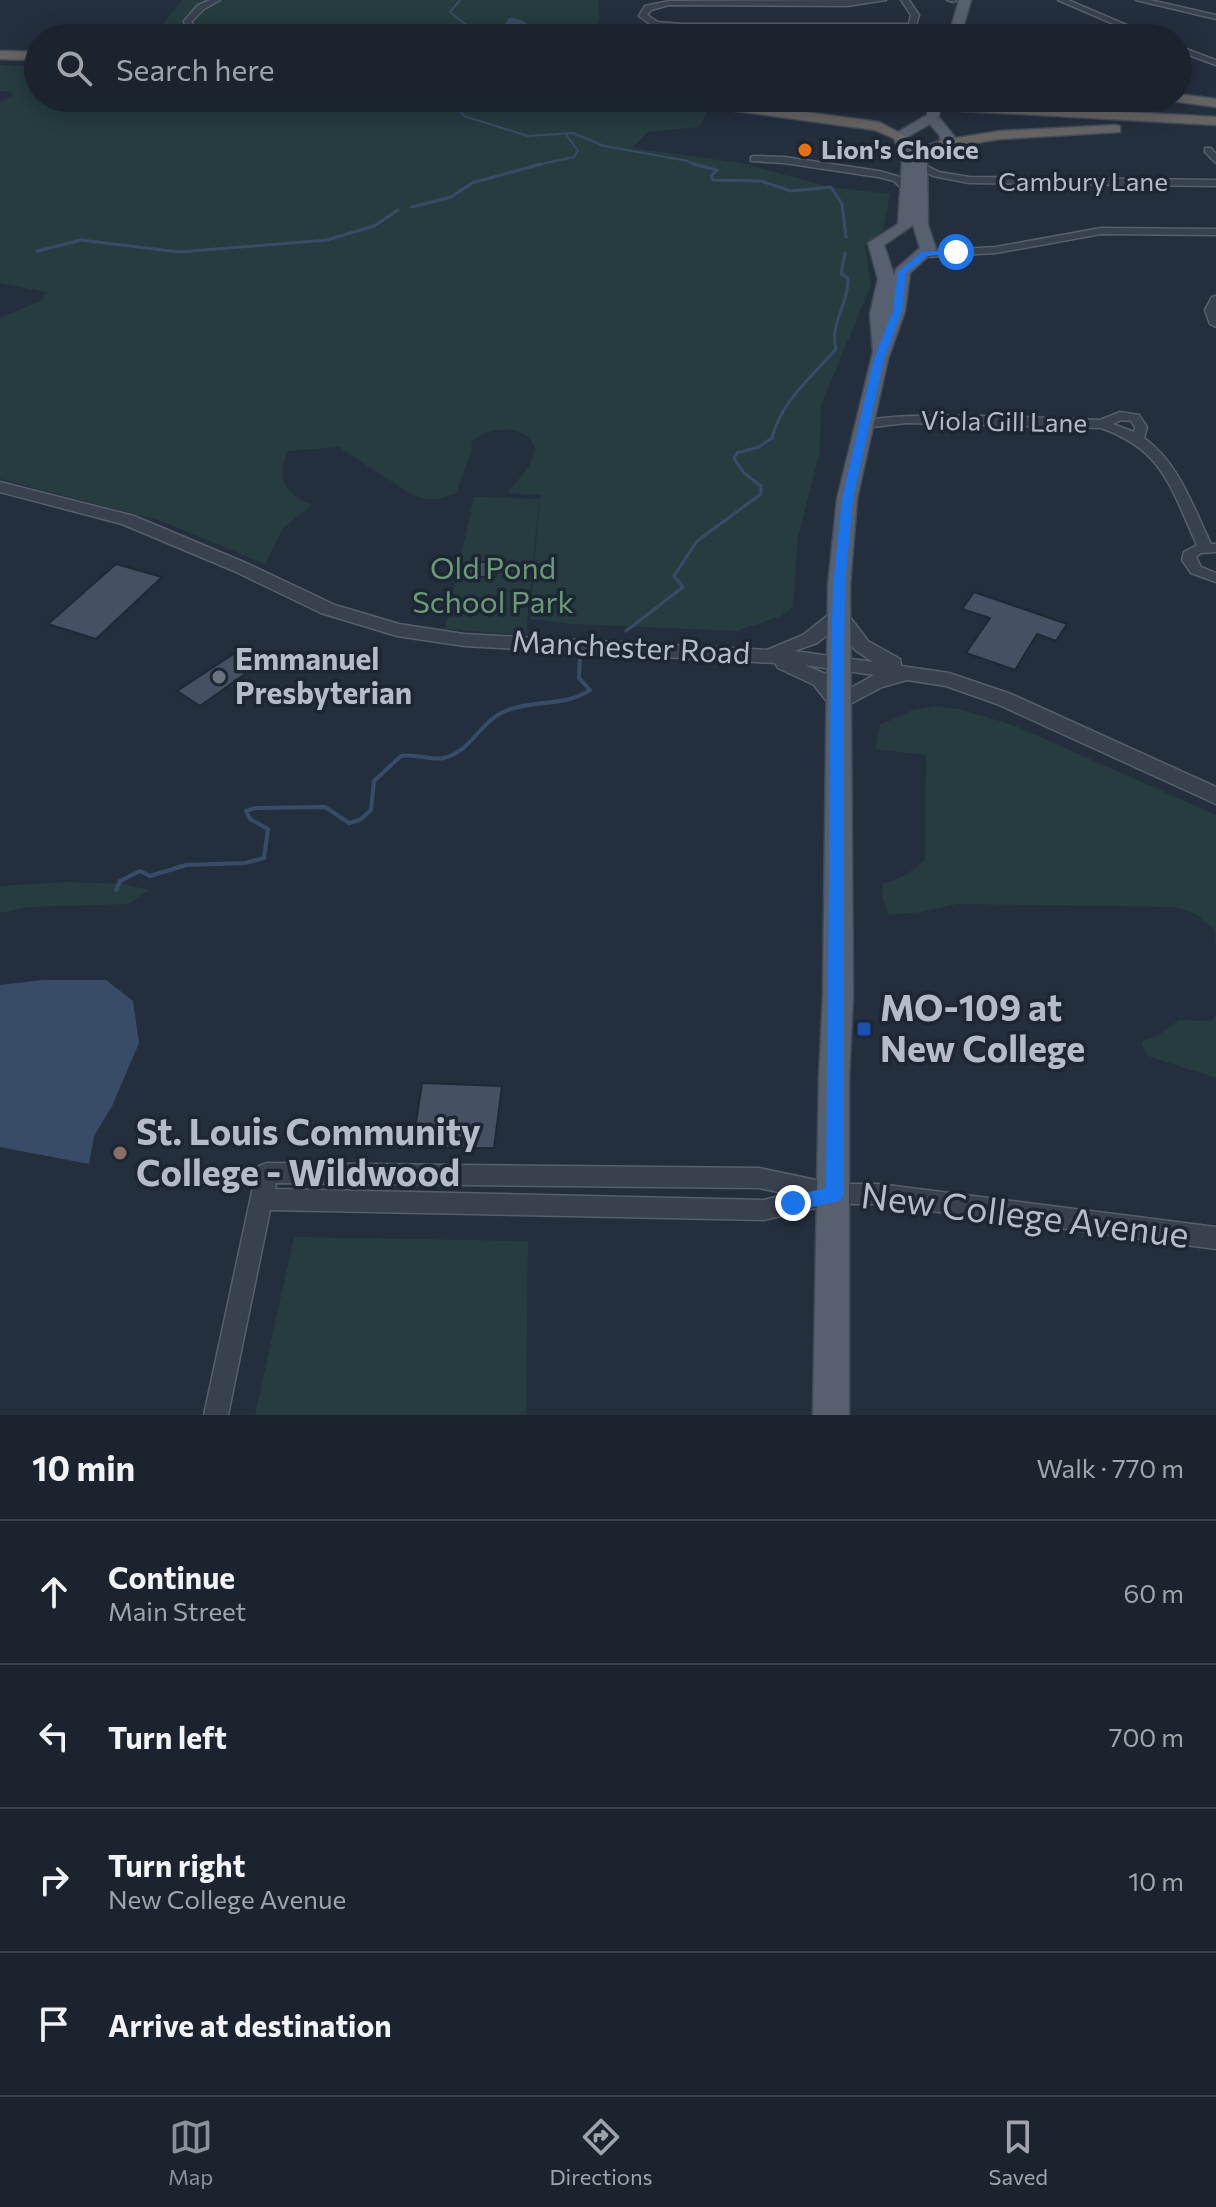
<!DOCTYPE html>
<html lang="en">
<head>
<meta charset="utf-8">
<style>
  :root { --surface:#1b232e; --page:#242b36; --text:#f1f3f6; --muted:#a0a4aa; --line:#39404a; --accent:#8c9099 }
  body { margin:0; font-family:Commissioner,sans-serif; background:var(--page); color:var(--text) }
  .stop { position:absolute; width:24px; height:24px; margin:-18px; border:6px solid #1a73e8; border-radius:50%; background:#fff }
  .stop.end { background:#1a73e8; border-color:#fff; box-shadow:0 2px 8px #0008 }
  .list { margin:0; padding:0; list-style:none }
  h2 { display:flex; justify-content:space-between; align-items:center; height:104px; margin:0; padding:0 32px; font-size:34px }
  h2 small { font-size:26px; font-weight:400; color:var(--muted) }
  .list li { display:grid; grid-template-columns:52px 1fr auto; gap:24px; align-items:center; box-sizing:border-box; height:144px; padding:0 32px; border-top:2px solid var(--line) }
  .list b { display:block; font-size:30px; white-space:nowrap }
  .list p { margin:0; font-size:26px; white-space:nowrap; color:var(--muted) }
  .list em { font-size:26px; font-style:normal; color:var(--muted) }
  .icon { flex:none; width:44px; height:44px; fill:none; stroke:currentColor; stroke-width:2; stroke-linecap:round; stroke-linejoin:round }
  .map { position:relative; flex:none; width:1216px; height:1415px; overflow:hidden }
  .search { position:absolute; background:var(--surface); box-shadow:0 4px 20px #0003; left:24px; right:24px; top:24px; height:88px; display:flex; align-items:center; gap:20px; box-sizing:border-box; padding:0 28px; border-radius:44px; color:var(--muted); font-size:30px }
  .sheet { height:680px; background:var(--surface) }
  nav { display:flex; justify-content:space-around; align-items:center; box-sizing:border-box; height:112px; border-top:2px solid var(--line); background:var(--surface); font-size:22px; color:var(--muted) }
  nav a { display:grid; justify-items:center; gap:4px }
  nav .on { color:var(--accent) }
  .map>svg:first-child { display:block }
  .green { fill:#263c3f }
  .water { fill:#394c67 }
  .lines { fill:none; stroke-linecap:round; stroke-linejoin:round }
  .stream-far2 { stroke:#394c67; stroke-width:2 }
  .stream-far1 { stroke:#394c67; stroke-width:3 }
  .stream { stroke:#394c67; stroke-width:4 }
  .building { fill:#455162; stroke:#1f2835; stroke-width:2 }
  .minor-casing { stroke:#565f6c; stroke-width:3 }
  .tertiary-casing { stroke:#565f6c; stroke-width:3 }
  .primary-casing { stroke:#414a57; stroke-width:3 }
  .trunk-casing { stroke:#434c59; stroke-width:3 }
  .minor { fill:#38414e; fill-rule:evenodd }
  .tertiary { fill:#38414e; fill-rule:evenodd }
  .primary { fill:#56606e; fill-rule:evenodd }
  .trunk { fill:#656462; fill-rule:evenodd }
  .primary-bridge-casing { stroke:#414a57; stroke-width:14; stroke-linecap:butt }
  .primary-bridge { stroke:#56606e; stroke-width:12 }
  .route { fill:#1a73e8 }
  .food-dot { fill:#e8710a; stroke:#1d2633; stroke-width:3 }
  .worship-dot { fill:#6b7280; stroke:#1d2633; stroke-width:3 }
  .transit-dot { fill:#1a4fb4; stroke:#1d2633; stroke-width:3 }
  .education-dot { fill:#8d6e63; stroke:#1d2633; stroke-width:3 }
  .labels { text-anchor:middle; stroke-width:7; stroke-linejoin:round; paint-order:stroke }
  .far-poi-label { font-size:26px; font-weight:bold; fill:#b4bcc9; stroke:#1d2633; text-anchor:start }
  .far-street-label { font-size:26px; fill:#b4bcc9; stroke:#1d2633 }
  .park-label { font-size:30px; fill:#6b9a76; stroke:#1d2633 }
  .street-label { font-size:30px; fill:#b4bcc9; stroke:#1d2633 }
  .poi-label { font-size:30px; font-weight:bold; fill:#b4bcc9; stroke:#1d2633; text-anchor:start }
  .near-poi-label { font-size:36px; font-weight:bold; fill:#b4bcc9; stroke:#1d2633; text-anchor:start }
  .near-street-label { font-size:36px; fill:#b4bcc9; stroke:#1d2633 }
</style>
</head>
<body>
<div class="map">
<svg width="1216" height="1415" viewBox="0 0 1216 1415">
  <rect width="100%" height="100%" fill="#242f3e"/>
  <g class="green">
    <path d="M 182,0 L 598,0 L 599,21 L 582,38 L 152,38 Z"/>
    <path d="M 0,65 L 38,67 L 38,98 L 595,98 L 707,112 L 699,127 L 648,132 L 632,148 L 741,163 L 829,187 L 890,194 L 883,230 L 865,246 L 871,285 L 821,405 L 820,452 L 798,537 L 793,607 L 781,616 L 737,631 L 573,624 L 530,619 L 540,495 L 508,493 L 529,466 L 535,449 C 528,423 488,426 472,441 L 471,452 L 456,493 L 438,499 L 425,499 L 409,493 L 339,447 L 288,451 C 276,478 284,494 312,505 L 283,528 L 265,564 L 161,521 L 0,479 L 0,318 L 43,300 L 45,292 L 0,283 L 0,102 L 12,96 L 11,92 L 0,91 Z"/>
    <path d="M 474,497 L 539,499 L 526,635 L 445,629 Z"/>
    <path d="M 936,706 L 959,709 L 1013,725 L 1216,815 L 1216,954 L 1215,930 L 1195,914 L 1175,907 L 957,904 L 921,912 L 889,915 L 882,896 L 883,884 L 906,875 L 925,860 L 926,755 L 875,749 L 880,725 L 913,710 Z"/>
    <path d="M 67,882 L 124,884 L 149,890 L 128,904 L 29,907 L 0,913 L 0,886 Z"/>
    <path d="M 1216,1016 L 1216,1078 L 1148,1056 L 1141,1042 L 1157,1036 L 1179,1020 L 1211,1021 Z"/>
    <path d="M 294,1237 L 528,1241 L 526,1415 L 255,1415 Z"/>
  </g>
  <g class="water">
    <path d="M 509,18 C 527,17 533,34 550,38 L 497,38 Z"/>
    <path d="M 43,980 L 106,980 L 133,1001 L 139,1043 L 112,1106 L 94,1136 L 89,1164 L 0,1147 L 0,985 Z"/>
  </g>
  <g class="lines">
    <g class="stream-far2">
      <path d="M 448,38 L 448,35 L 470,28 L 450,12 L 460,0"/>
      <path d="M 450,98 L 464,116 L 528,136 L 573,133 L 604,146 L 688,161 L 697,166"/>
      <path d="M 532,166 L 574,157 L 578,151 L 566,134"/>
    </g>
    <g class="stream-far1">
      <path d="M 693,164 L 717,170 L 711,176 L 713,180 L 761,181 L 791,191 L 831,187 L 842,204 L 846,237"/>
      <path d="M 412,207 L 451,197 L 472,183 L 541,164"/>
      <path d="M 37,251 L 81,240 L 179,252 L 327,240 L 374,226 L 398,210"/>
      <path d="M 626,631 L 683,587 L 674,576 L 697,541 L 761,494 L 761,486 L 744,473 L 734,458 L 737,453 L 759,447 L 772,438 C 782,400 811,378 836,349 C 829,323 849,304 848,278 L 841,274 L 845,253"/>
    </g>
    <path class="stream" d="M 116,890 L 120,881 L 140,871 L 150,876 L 186,865 L 245,863 L 264,858 L 268,829 L 250,819 L 246,811 L 255,808 L 325,807 L 349,823 L 360,820 L 371,810 L 374,781 L 401,756 C 416,753 430,761 444,758 C 470,752 479,724 501,713 C 529,699 567,707 590,690 L 579,678 L 580,655"/>
  </g>
  <g class="building">
    <path d="M 841,144 L 862,148 L 851,160 L 829,156 Z"/>
    <path d="M 471,562 L 499,562 L 495,577 L 468,577 Z"/>
    <path d="M 116,564 L 162,577 L 96,639 L 48,624 Z"/>
    <path d="M 974,592 L 1067,624 L 1056,641 L 1037,634 L 1015,670 L 966,653 L 990,618 L 962,609 Z"/>
    <path d="M 238,651 L 259,664 L 200,706 L 177,691 Z"/>
    <path d="M 422,1083 L 502,1086 L 494,1148 L 412,1148 Z"/>
  </g>
  <g class="lines">
    <g class="minor-casing">
      <g id="minor">
        <path d="M 210,0 L 220,0 L 204,9 L 192,21 L 195,38 L 187,38 L 184,21 L 198,5 Z"/>
        <path d="M 863,0 L 886,0 L 847,6 L 669,5 L 651,10 L 647,15 L 658,22 L 682,24 L 909,24 L 911,15 L 901,0 L 909,0 L 919,15 L 912,38 L 904,38 L 907,28 L 682,28 L 653,26 L 639,16 L 645,6 L 669,1 Z"/>
        <path d="M 947,0 L 957,0 L 953,2 Z"/>
        <path d="M 1058,0 L 1068,0 L 1157,38 L 1146,38 Z"/>
        <path d="M 1136,0 L 1150,0 L 1216,15 L 1216,19 Z"/>
        <path d="M 1178,46 L 1216,60 L 1216,65 L 1178,51 Z"/>
        <path d="M 1205,148 L 1211,148 L 1216,154 L 1216,163 L 1205,152 Z"/>
        <path d="M 754,156 L 784,157 L 879,171 L 900,177 L 911,188 L 903,190 L 894,181 L 878,177 L 784,163 L 751,161 L 751,157 Z"/>
        <path d="M 921,163 L 939,172 L 969,177 L 1216,180 L 1216,186 L 969,183 L 933,176 L 918,168 L 916,166 Z"/>
        <path d="M 1101,228 L 1216,229 L 1216,235 L 1101,234 L 996,253 L 926,257 L 921,254 L 926,251 L 996,247 Z"/>
        <path d="M 1216,296 L 1216,327 L 1210,324 L 1205,310 L 1212,297 Z"/>
        <path d="M 1120,412 L 1139,415 L 1147,427 L 1144,438 C 1179,463 1193,507 1211,544 L 1216,544 L 1216,552 L 1201,553 L 1196,557 L 1201,567 L 1216,573 L 1216,582 L 1191,573 L 1182,560 L 1184,552 L 1197,545 C 1171,489 1164,450 1101,428 L 906,423 L 864,428 L 858,424 C 881,408 1060,419 1100,420 ZM 1121,420 L 1131,421 L 1135,427 L 1134,432 L 1113,424 Z"/>
        <path d="M 267,1163 L 759,1168 L 835,1184 L 879,1184 L 1216,1227 L 1216,1249 L 879,1204 L 833,1204 L 764,1220 L 270,1210 L 228,1415 L 204,1415 L 256,1173 L 259,1166 ZM 276,1183 L 759,1188 L 788,1194 L 764,1200 L 275,1189 Z"/>
      </g>
    </g>
    <g class="tertiary-casing">
      <path id="tertiary" d="M 0,482 L 134,516 L 246,563 L 335,605 L 399,624 L 464,634 L 767,650 L 803,635 L 832,612 L 846,612 L 868,641 L 900,659 L 901,666 L 949,673 L 1011,694 L 1216,787 L 1216,804 L 997,704 L 946,686 L 907,680 L 882,687 L 839,710 L 832,708 L 814,685 L 778,668 L 775,663 L 464,646 L 397,636 L 321,613 L 234,571 L 122,524 L 0,492 ZM 837,627 L 855,650 L 873,662 L 794,651 L 817,643 ZM 805,665 L 874,675 L 842,693 L 828,675 Z"/>
    </g>
    <g class="primary-casing">
      <g id="primary">
        <path d="M 959,0 L 971,0 L 960,38 L 948,38 Z"/>
        <path d="M 927,115 L 937,115 L 954,136 L 951,146 L 927,158 L 928,225 L 936,249 L 910,273 L 905,311 L 888,359 L 857,499 L 850,586 L 853,996 L 849,1077 L 849,1415 L 813,1415 L 819,1077 L 823,996 L 828,586 L 837,499 L 873,352 L 870,314 L 878,279 L 868,243 L 898,224 L 902,162 L 893,135 ZM 930,124 L 940,136 L 940,141 L 920,148 L 914,156 L 907,137 ZM 913,225 L 920,248 L 896,269 L 894,275 L 884,245 Z"/>
      </g>
    </g>
    <g class="trunk-casing">
      <g id="trunk">
        <path d="M 0,51 L 38,52 L 38,60 L 0,59 Z"/>
        <path d="M 1178,94 L 1216,99 L 1216,107 L 1173,101 L 1171,98 L 1178,98 Z"/>
        <path d="M 663,98 L 701,98 L 879,122 L 907,137 L 900,141 L 875,130 L 670,102 Z"/>
        <path d="M 796,98 L 878,98 L 1216,117 L 1216,125 L 803,102 Z"/>
        <path d="M 1115,125 L 1120,126 L 1120,132 L 1000,139 L 944,148 L 937,144 L 944,140 L 1000,131 Z"/>
      </g>
    </g>
    <use href="#minor" class="minor"/>
    <use href="#tertiary" class="tertiary"/>
    <use href="#primary" class="primary"/>
    <use href="#trunk" class="trunk"/>
    <g class="primary-bridge-casing">
      <path id="primary-bridge" d="M 932,118 L 938,98"/>
    </g>
    <use href="#primary-bridge" class="primary-bridge"/>
  </g>
  <path class="route" d="M 956,249 L 959,253 L 927,256 L 906,273 L 902,311 L 884,359 L 853,499 L 845,586 L 844,662 L 844,1194 L 841,1200 L 835,1202 L 793,1211 L 787,1209 L 784,1203 L 787,1197 L 826,1188 L 831,662 L 833,586 L 842,499 L 874,359 L 893,311 L 898,272 L 922,252 Z"/>
  <circle class="food-dot" cx="805" cy="150" r="8"/>
  <circle class="worship-dot" cx="219" cy="677" r="8"/>
  <rect class="transit-dot" x="856" y="1021" width="16" height="16" rx="4"/>
  <circle class="education-dot" cx="120" cy="1153" r="8"/>
  <g class="labels">
    <g class="far-poi-label">
      <text x="821" y="159">Lion's Choice</text>
    </g>
    <g class="far-street-label">
      <text x="1083" y="191">Cambury Lane</text>
      <text transform="translate(1004 422) rotate(1)" y="9">Viola Gill Lane</text>
    </g>
    <g class="park-label">
      <text x="493" y="579">Old Pond<tspan x="493" dy="34">School Park</tspan></text>
    </g>
    <g class="street-label">
      <text transform="translate(631 648) rotate(3)" y="10">Manchester Road</text>
    </g>
    <g class="poi-label">
      <text x="235" y="670">Emmanuel<tspan x="235" dy="34">Presbyterian</tspan></text>
    </g>
    <g class="near-poi-label">
      <text x="880" y="1021">MO-109 at<tspan x="880" dy="41">New College</tspan></text>
      <text x="136" y="1145">St. Louis Community<tspan x="136" dy="41">College - Wildwood</tspan></text>
    </g>
    <g class="near-street-label">
      <text transform="translate(1025 1215) rotate(7)" y="13">New College Avenue</text>
    </g>
  </g>
</svg>
<div class="stop" style="left:956px;top:252px"></div>
<div class="stop end" style="left:793px;top:1203px"></div>
<div class="search"><svg class="icon" aria-label="search" viewBox="0 0 24 24"><circle cx="10" cy="10" r="6"/><path d="M15 15l6 6"/></svg>Search here</div>
</div>
<section class="sheet">
<h2>10 min<small>Walk · 770 m</small></h2>
<ul class="list">
<li><svg class="icon" aria-label="ahead" viewBox="0 0 24 24"><path d="M12 20V5M6 11l6-6 6 6"/></svg><div><b>Continue</b><p>Main Street</p></div><em>60 m</em></li>
<li><svg class="icon" aria-label="left" viewBox="0 0 24 24"><path d="M17 20v-9H6M10 6l-5 5 5 5"/></svg><div><b>Turn left</b></div><em>700 m</em></li>
<li><svg class="icon" aria-label="right" viewBox="0 0 24 24"><path d="M7 20v-9h11M14 6l5 5-5 5"/></svg><div><b>Turn right</b><p>New College Avenue</p></div><em>10 m</em></li>
<li><svg class="icon" aria-label="arrive" viewBox="0 0 24 24"><path d="M6 21V4h12l-3 4 3 4H6"/></svg><div><b>Arrive at destination</b></div></li>
</ul>
</section>
<nav>
<a class="on"><svg class="icon" aria-label="map" viewBox="0 0 24 24"><path d="M3 6l6-2 6 2 6-2v14l-6 2-6-2-6 2zM9 4v14M15 6v14"/></svg>Map</a>
<a><svg class="icon" aria-label="directions" viewBox="0 0 24 24"><path d="M12 3l9 9-9 9-9-9zM9 14v-3h6M13 9l2 2-2 2"/></svg>Directions</a>
<a><svg class="icon" aria-label="saved" viewBox="0 0 24 24"><path d="M7 4h10v16l-5-4-5 4z"/></svg>Saved</a>
</nav>
</body>
</html>
